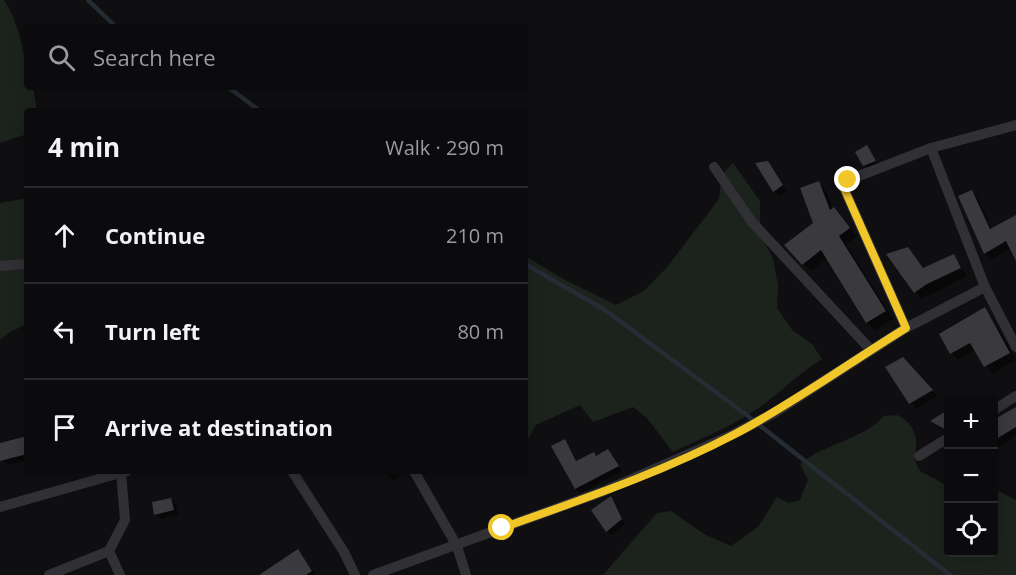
<!DOCTYPE html>
<html lang="en">
<head>
<meta charset="utf-8">
<style>
  :root { --surface:#0b0b0d; --page:#19191b; --text:#f1f3f6; --muted:#9a9b9d; --line:#2b2b2e }
  body { margin:0; font-family:"Open Sans",sans-serif; background:var(--page); color:var(--text) }
  .controls { position:absolute; right:18px; bottom:18px; display:grid; overflow:hidden; border-radius:6px; box-shadow:0 3px 15px #0003 }
  .controls button { width:54px; height:54px; display:grid; place-items:center; padding:0; border:0; border-bottom:2px solid var(--line); background:var(--surface); color:var(--text); font:30px sans-serif }
  .stop { position:absolute; width:18px; height:18px; margin:-14px; border:4px solid #f0c628; border-radius:50%; background:#fff }
  .stop.end { background:#f0c628; border-color:#fff; box-shadow:0 2px 6px #0008 }
  .list { margin:0; padding:0; list-style:none }
  h2 { display:flex; justify-content:space-between; align-items:center; height:78px; margin:0; padding:0 24px; font-size:26px }
  h2 small { font-size:20px; font-weight:400; color:var(--muted) }
  .list li { display:grid; grid-template-columns:39px 1fr auto; gap:18px; align-items:center; box-sizing:border-box; height:96px; padding:0 24px; border-top:2px solid var(--line) }
  .list b { display:block; font-size:22px; white-space:nowrap }
  .list em { font-size:20px; font-style:normal; color:var(--muted) }
  .icon { flex:none; width:33px; height:33px; fill:none; stroke:currentColor; stroke-width:2; stroke-linecap:round; stroke-linejoin:round }
  .map { position:relative; flex:none; width:1016px; height:575px; overflow:hidden }
  .search { position:absolute; background:var(--surface); box-shadow:0 3px 15px #0003; left:24px; top:24px; width:504px; height:66px; display:flex; align-items:center; gap:15px; box-sizing:border-box; padding:0 21px; border-radius:6px; color:var(--muted); font-size:22px }
  .panel { position:absolute; background:var(--surface); box-shadow:0 3px 15px #0003; left:24px; top:108px; width:504px; height:366px; border-radius:6px }
  .map>svg:first-child { display:block }
  .green { fill:#1c231d }
  .shadow { fill:#0007 }
  .lines { fill:none; stroke-linecap:round; stroke-linejoin:round }
  .stream { stroke:#262c34; stroke-width:4.5 }
  .building { fill:#39393e }
  .street { stroke:#303035; stroke-width:10 }
  .route { stroke:#f0c628; stroke-width:8 }
</style>
</head>
<body>
<div class="map">
<svg width="1016" height="575" viewBox="0 0 1016 575">
  <rect width="100%" height="100%" fill="#0f0f11"/>
  <g class="green">
    <path d="M 0,0 L 4,0 C 19,22 27,61 27,87 L 33,87 L 37,111 L 27,111 L 27,134 L 0,143 Z"/>
    <path d="M 733,163 L 760,201 L 760,234 L 773,259 L 778,285 L 777,308 L 792,330 L 812,344 L 822,359 C 799,373 781,392 760,407 C 733,426 702,438 673,452 L 647,418 L 633,407 L 593,422 L 580,405 L 536,425 L 525,444 L 525,256 L 567,281 L 616,305 L 644,291 L 668,266 L 719,199 L 722,174 Z"/>
    <path d="M 27,198 L 27,324 L 10,332 L 0,340 L 0,203 Z"/>
    <path d="M 897,415 C 916,425 919,439 914,459 L 920,471 L 948,486 L 948,552 L 994,552 L 994,486 L 998,491 L 1016,500 L 1016,575 L 603,575 L 657,513 L 671,511 L 704,534 L 731,546 L 758,527 L 777,497 L 788,503 L 800,500 L 808,480 L 800,464 C 825,443 863,440 884,416 Z"/>
  </g>
  <g class="shadow">
    <path d="M 867,147 L 880,167 L 870,171 L 864,165 Z"/>
    <path d="M 767,162 L 787,191 L 779,196 L 774,191 Z"/>
    <path d="M 819,183 L 826,191 L 833,209 L 857,236 L 846,244 L 893,319 L 875,330 L 867,322 L 828,258 L 811,271 L 786,246 L 815,224 Z"/>
    <path d="M 971,191 L 978,198 L 992,230 L 1016,216 L 1016,257 L 1012,248 L 991,260 L 985,253 Z"/>
    <path d="M 907,249 L 924,269 L 953,256 L 967,276 L 922,299 L 915,292 Z"/>
    <path d="M 984,309 L 991,316 L 1016,360 L 992,374 L 976,350 L 958,360 L 951,353 Z"/>
    <path d="M 902,359 L 937,396 L 916,409 L 887,367 Z"/>
    <path d="M 1016,407 L 1016,435 L 994,450 L 994,421 Z"/>
    <path d="M 944,414 L 948,418 L 948,432 L 932,422 Z"/>
    <path d="M 27,437 L 27,460 L 8,465 L 3,460 L 0,444 Z"/>
    <path d="M 565,441 L 578,462 L 597,458 L 608,451 L 622,471 L 581,493 L 576,488 Z"/>
    <path d="M 385,471 L 401,471 L 403,473 L 393,480 Z"/>
    <path d="M 611,498 L 625,524 L 611,535 L 593,510 Z"/>
    <path d="M 170,500 L 176,505 L 178,515 L 161,519 L 156,514 Z"/>
    <path d="M 298,551 L 316,575 L 262,575 Z"/>
  </g>
  <g class="lines">
    <g class="stream">
      <path d="M 88,0 L 116,27"/>
      <path d="M 228,87 L 260,111"/>
      <path d="M 525,264 L 605,310 L 748,416 L 950,575"/>
    </g>
  </g>
  <g class="building">
    <path d="M 867,145 L 876,161 L 863,166 L 855,152 Z"/>
    <path d="M 768,161 L 783,185 L 773,192 L 755,163 Z"/>
    <path d="M 819,181 L 830,210 L 834,207 L 850,228 L 839,236 L 886,311 L 866,323 L 821,250 L 802,265 L 784,245 L 813,223 L 800,188 Z"/>
    <path d="M 972,190 L 990,229 L 1016,215 L 1016,261 L 1006,241 L 984,254 L 958,196 Z"/>
    <path d="M 908,247 L 923,268 L 954,254 L 961,268 L 927,284 L 914,293 L 886,254 Z"/>
    <path d="M 985,307 L 1010,353 L 984,367 L 970,343 L 950,354 L 939,334 Z"/>
    <path d="M 903,357 L 933,390 L 909,404 L 885,367 Z"/>
    <path d="M 1016,407 L 1016,427 L 993,441 L 993,420 Z"/>
    <path d="M 948,410 L 948,431 L 930,421 Z"/>
    <path d="M 27,436 L 27,454 L 0,461 L 0,443 Z"/>
    <path d="M 565,439 L 576,461 L 594,452 L 596,456 L 608,449 L 619,466 L 575,489 L 551,446 Z"/>
    <path d="M 611,496 L 622,519 L 606,532 L 591,510 Z"/>
    <path d="M 171,498 L 174,510 L 154,515 L 152,502 Z"/>
    <path d="M 298,549 L 312,571 L 306,575 L 259,575 Z"/>
  </g>
  <g class="lines">
    <g class="street">
      <path d="M 1016,125 L 931,148 L 985,287 L 1016,347"/>
      <path d="M 714,167 L 752,222 L 871,350"/>
      <path d="M 0,266 L 27,264"/>
      <path d="M 906,328 L 843,186 L 846,181 L 931,148"/>
      <path d="M 994,410 L 1016,396"/>
      <path d="M 919,456 L 948,438"/>
      <path d="M 292,471 L 344,552 L 355,575"/>
      <path d="M 414,471 L 457,546 L 466,575"/>
      <path d="M 0,507 L 127,471"/>
      <path d="M 109,551 L 125,520 L 121,471"/>
      <path d="M 49,575 L 109,551 L 120,575"/>
      <path d="M 373,575 L 604,491 L 732,435 L 774,413 L 906,328 L 985,287"/>
    </g>
  </g>
  <g class="lines">
    <path class="route" d="M 502,528 C 580,500 661,473 735,434 C 794,403 849,363 906,328 L 843,186 L 848,180"/>
  </g>
</svg>
<div class="controls">
<button>+</button>
<button>−</button>
<button><svg class="icon" aria-label="locate" viewBox="0 0 24 24"><circle cx="12" cy="12" r="6"/><path d="M12 2v4M12 18v4M2 12h4M18 12h4"/></svg></button>
</div>
<div class="stop" style="left:502px;top:528px"></div>
<div class="stop end" style="left:848px;top:180px"></div>
<div class="search"><svg class="icon" aria-label="search" viewBox="0 0 24 24"><circle cx="10" cy="10" r="6"/><path d="M15 15l6 6"/></svg>Search here</div>
<section class="panel">
<h2>4 min<small>Walk · 290 m</small></h2>
<ul class="list">
<li><svg class="icon" aria-label="ahead" viewBox="0 0 24 24"><path d="M12 20V5M6 11l6-6 6 6"/></svg><div><b>Continue</b></div><em>210 m</em></li>
<li><svg class="icon" aria-label="left" viewBox="0 0 24 24"><path d="M17 20v-9H6M10 6l-5 5 5 5"/></svg><div><b>Turn left</b></div><em>80 m</em></li>
<li><svg class="icon" aria-label="arrive" viewBox="0 0 24 24"><path d="M6 21V4h12l-3 4 3 4H6"/></svg><div><b>Arrive at destination</b></div></li>
</ul>
</section>
</div>
</body>
</html>
